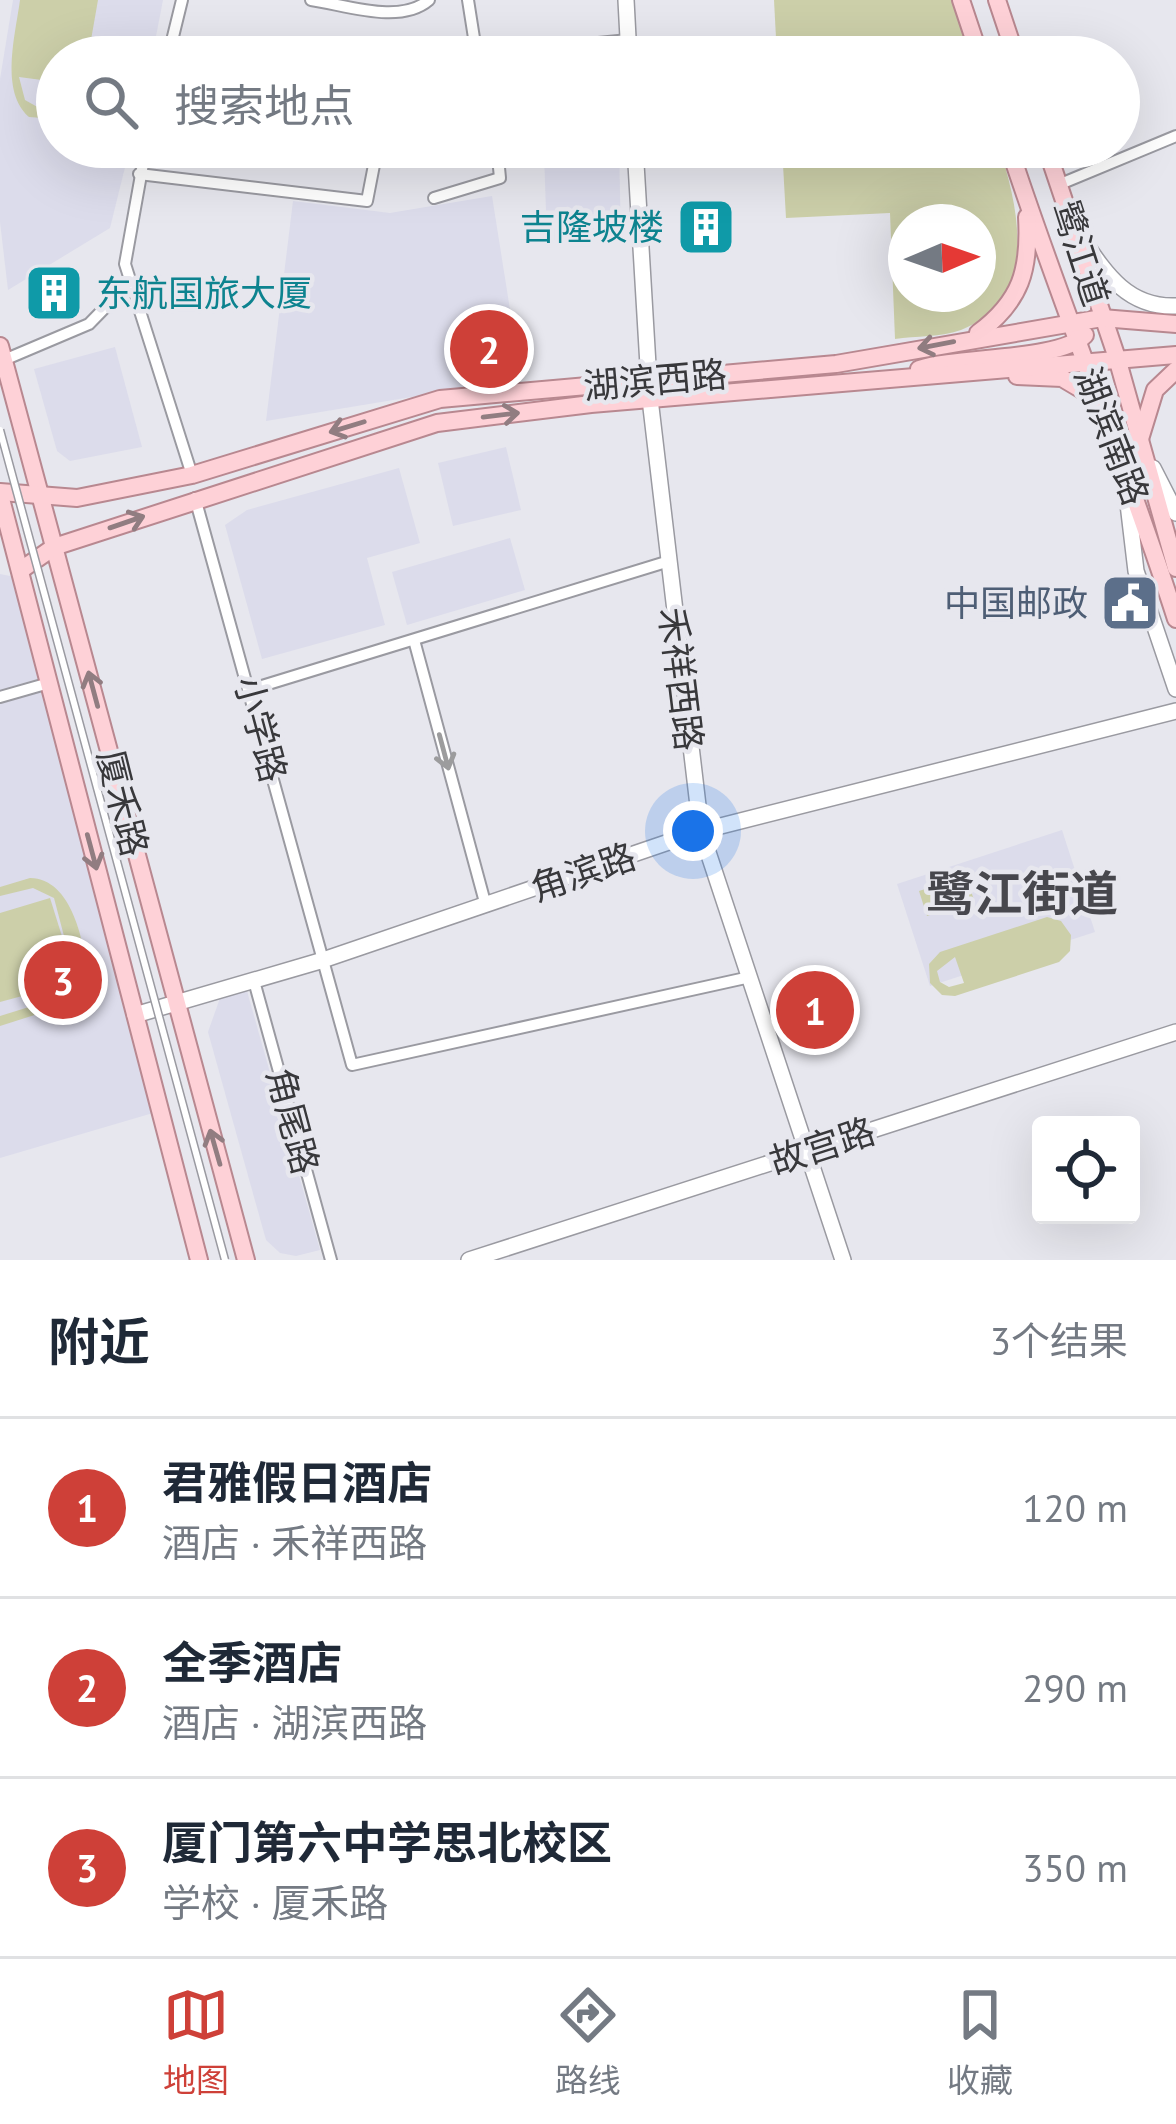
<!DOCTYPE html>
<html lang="zh">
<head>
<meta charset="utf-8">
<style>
  :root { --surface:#fff; --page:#f6f6f7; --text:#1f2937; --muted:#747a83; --line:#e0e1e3; --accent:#ce4038 }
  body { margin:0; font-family:"PT Sans","Noto Sans SC",sans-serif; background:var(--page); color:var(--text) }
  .controls { position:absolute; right:36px; bottom:36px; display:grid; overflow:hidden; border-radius:12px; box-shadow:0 12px 48px #0002 }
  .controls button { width:108px; height:108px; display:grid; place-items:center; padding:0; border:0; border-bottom:3px solid var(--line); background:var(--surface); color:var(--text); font:60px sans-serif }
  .compass { position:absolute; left:888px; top:204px; width:108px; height:108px; border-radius:50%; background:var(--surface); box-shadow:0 12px 48px #0002; rotate:88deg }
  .you { position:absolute; left:693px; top:831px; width:42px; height:42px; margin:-30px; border:9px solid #fff; border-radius:50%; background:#1a73e8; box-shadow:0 0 0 18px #1a73e833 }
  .badge { display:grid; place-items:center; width:78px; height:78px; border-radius:50%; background:var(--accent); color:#fff; font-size:39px; font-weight:700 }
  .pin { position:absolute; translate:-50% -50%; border:6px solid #fff; box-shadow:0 3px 12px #0006 }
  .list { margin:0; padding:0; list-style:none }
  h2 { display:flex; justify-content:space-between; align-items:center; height:156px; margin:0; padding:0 48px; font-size:51px }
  h2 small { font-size:39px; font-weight:400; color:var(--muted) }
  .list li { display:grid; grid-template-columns:78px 1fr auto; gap:36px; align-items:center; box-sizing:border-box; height:180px; padding:0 48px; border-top:3px solid var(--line) }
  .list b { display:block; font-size:45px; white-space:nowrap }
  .list p { margin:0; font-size:39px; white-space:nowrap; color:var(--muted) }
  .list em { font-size:39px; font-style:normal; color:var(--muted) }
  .icon { flex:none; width:66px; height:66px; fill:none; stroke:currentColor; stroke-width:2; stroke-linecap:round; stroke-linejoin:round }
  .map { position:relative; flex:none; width:1176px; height:1260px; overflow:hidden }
  .search { position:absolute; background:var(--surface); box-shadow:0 12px 48px #0002; left:36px; right:36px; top:36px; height:132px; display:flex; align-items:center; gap:30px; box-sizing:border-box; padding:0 42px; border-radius:66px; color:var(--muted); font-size:45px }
  .sheet { height:696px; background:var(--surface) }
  nav { display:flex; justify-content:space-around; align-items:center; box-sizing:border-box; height:168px; border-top:3px solid var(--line); background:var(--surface); font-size:33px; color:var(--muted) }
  nav a { display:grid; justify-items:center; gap:6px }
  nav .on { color:var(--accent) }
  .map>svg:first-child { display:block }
  .built { fill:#dcdceb }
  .green { fill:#cccfa9; fill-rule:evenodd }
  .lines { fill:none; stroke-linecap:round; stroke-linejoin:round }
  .street-casing { stroke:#9a9aa1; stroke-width:14 }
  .secondary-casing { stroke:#9a9aa1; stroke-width:18 }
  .primary-casing { stroke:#b88890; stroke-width:20 }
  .street { stroke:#fff; stroke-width:10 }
  .secondary { stroke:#fff; stroke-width:15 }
  .primary { stroke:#fed1d7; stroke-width:16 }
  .lane-bridge-casing { stroke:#9a9aa1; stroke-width:9; stroke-linecap:butt }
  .lane-bridge { stroke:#fff; stroke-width:6 }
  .oneway { stroke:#917d81 }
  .oneway2 { stroke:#9c9c9d }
  .labels { text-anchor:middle; stroke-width:9; stroke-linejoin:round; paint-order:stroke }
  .culture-label { font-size:36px; fill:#0d838f; stroke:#e7e7ee; text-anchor:end }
  .street-label { font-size:36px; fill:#38383b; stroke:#e7e7ee }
  .service-label { font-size:36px; fill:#4e5e75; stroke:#e7e7ee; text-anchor:end }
  .district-label { font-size:48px; font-weight:bold; fill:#47474d; stroke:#e7e7ee }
</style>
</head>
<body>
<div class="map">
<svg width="1176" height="1260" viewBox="0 0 1176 1260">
  <rect width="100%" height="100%" fill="#e7e7ee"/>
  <g class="built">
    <path d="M 13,0 L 163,0 L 152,57 L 57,57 L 57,147 L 130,147 L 110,228 L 8,290 L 0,222 L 0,79 Z"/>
    <path d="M 555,147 L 619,147 L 621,238 L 547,240 L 544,153 Z"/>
    <path d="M 492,196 L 521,379 L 266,421 L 293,201 L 390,213 Z"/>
    <path d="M 115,347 L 142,447 L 70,461 L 57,451 L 34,369 Z"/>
    <path d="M 506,447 L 521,510 L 453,526 L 438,463 Z"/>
    <path d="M 399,468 L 420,543 L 367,558 L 385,625 L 262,659 L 225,525 L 247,510 Z"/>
    <path d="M 510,538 L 525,590 L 407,625 L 392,572 Z"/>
    <path d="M 0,574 L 15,577 L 44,677 L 0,690 Z"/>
    <path d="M 46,689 L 153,1113 L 0,1158 L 0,702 Z"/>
    <path d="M 1062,830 L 1095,932 L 930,986 L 897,884 Z"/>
    <path d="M 247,991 L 320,1250 L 296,1256 L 280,1253 L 266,1240 L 208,1032 L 220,998 Z"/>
  </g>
  <g class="green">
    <path d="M 20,0 L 98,0 L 88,57 L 57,57 L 57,82 L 19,77 L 25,100 L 41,109 L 57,107 L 56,119 L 29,117 C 0,91 15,37 20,0 Z"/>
    <path d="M 774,0 L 952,0 L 970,57 L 777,57 Z"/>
    <path d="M 782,147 L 999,147 C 1019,208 1040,299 961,330 C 942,337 915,336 895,339 L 890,213 L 786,218 ZM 906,222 L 978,222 L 978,294 L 906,294 Z"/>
    <path d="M 966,876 L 974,900 L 927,916 L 919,891 Z"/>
    <path d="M 30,878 C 72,878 86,945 87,980 L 69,1004 L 0,1026 L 0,1016 L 58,998 L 74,982 L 0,1002 L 0,913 L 50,898 L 75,978 L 54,898 L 33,888 L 0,896 L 0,887 Z"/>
    <path d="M 1047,917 L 1061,921 L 1071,935 L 1070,951 L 1059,962 L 955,996 L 942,995 L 930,983 L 929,964 L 940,952 ZM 955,957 L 964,983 L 949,987 L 940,982 L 937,971 Z"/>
  </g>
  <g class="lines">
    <g class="street-casing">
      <g id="street">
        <path d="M 311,0 C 346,5 400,25 429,0"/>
        <path d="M 468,0 L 477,57"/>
        <path d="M 477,55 L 628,40"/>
        <path d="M 168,57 L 182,0"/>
        <path d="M 146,147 L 125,264 L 192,475"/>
        <path d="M 139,174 L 367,201 L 374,165"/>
        <path d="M 1058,185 L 1176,136"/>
        <path d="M 434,198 L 500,178 L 497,147"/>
        <path d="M 4,360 L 89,324 L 128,284"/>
        <path d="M 195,498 L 352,1065 L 750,977"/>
        <path d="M 414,640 L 486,906"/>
        <path d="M 252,689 L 666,562"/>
        <path d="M 0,697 L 49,683"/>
        <path d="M 254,981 L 331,1260"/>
      </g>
    </g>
    <g class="secondary-casing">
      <g id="secondary">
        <path d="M 626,0 L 629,57"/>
        <path d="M 635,147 L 650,399 L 701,831 L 843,1260"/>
        <path d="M 1079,234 C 1104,271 1126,308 1176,306"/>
        <path d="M 1153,468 L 1176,513"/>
        <path d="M 1126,487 L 1136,571 L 1176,689"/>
        <path d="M 135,1015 L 320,961 L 701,831 L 1176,711"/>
        <path d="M 469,1260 L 1176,1032"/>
      </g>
    </g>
    <g class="primary-casing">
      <g id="primary">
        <path d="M 961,0 L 980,57"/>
        <path d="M 997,0 L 1016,57"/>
        <path d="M 1009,147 C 1061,306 1125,460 1176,619"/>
        <path d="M 1046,147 L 1117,358 L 1176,568"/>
        <path d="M 978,333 C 1021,301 1030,270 1027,217"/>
        <path d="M 0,346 L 246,1260"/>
        <path d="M 919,369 C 959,356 1059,361 1085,335"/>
        <path d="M 1017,376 L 1062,378 L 1099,400"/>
        <path d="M 1140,439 L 1155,390 L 1176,370"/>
        <path d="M 0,492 L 77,498 L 192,475 L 440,399 L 836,364 L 1102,318 L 1176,324"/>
        <path d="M 0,495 L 199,1260"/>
        <path d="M 21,570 L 54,547 L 437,423 L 591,404 L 1176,355"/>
      </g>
    </g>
    <use href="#street" class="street"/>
    <use href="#secondary" class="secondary"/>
    <use href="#primary" class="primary"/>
    <g class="lane-bridge-casing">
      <path id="lane-bridge" d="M 0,430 L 225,1260"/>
    </g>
    <use href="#lane-bridge" class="lane-bridge"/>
  </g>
  <defs><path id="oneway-shaft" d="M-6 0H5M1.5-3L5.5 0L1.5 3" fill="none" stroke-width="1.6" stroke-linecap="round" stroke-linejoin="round" transform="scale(3)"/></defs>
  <g class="oneway">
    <use href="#oneway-shaft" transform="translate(936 345) rotate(169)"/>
    <use href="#oneway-shaft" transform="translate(501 415) rotate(-7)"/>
    <use href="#oneway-shaft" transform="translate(347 427) rotate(163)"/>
    <use href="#oneway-shaft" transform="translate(127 522) rotate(-19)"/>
    <use href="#oneway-shaft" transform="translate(93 689) rotate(-105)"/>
    <use href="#oneway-shaft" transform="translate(92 852) rotate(75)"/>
    <use href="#oneway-shaft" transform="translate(215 1147) rotate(-106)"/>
  </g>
  <use class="oneway2" href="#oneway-shaft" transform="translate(444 752) rotate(75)"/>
  <defs>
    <g id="building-square" transform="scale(3)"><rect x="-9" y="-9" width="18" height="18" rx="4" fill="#0f9aa8" stroke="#e7e7ee"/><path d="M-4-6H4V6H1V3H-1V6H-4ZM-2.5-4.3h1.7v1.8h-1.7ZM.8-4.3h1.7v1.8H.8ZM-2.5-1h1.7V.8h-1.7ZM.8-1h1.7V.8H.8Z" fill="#fff"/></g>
    <g id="civic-square" transform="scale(3)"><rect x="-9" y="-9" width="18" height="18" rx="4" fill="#5c6f8a" stroke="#e7e7ee"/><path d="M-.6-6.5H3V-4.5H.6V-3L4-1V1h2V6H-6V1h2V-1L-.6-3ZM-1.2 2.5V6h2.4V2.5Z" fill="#fff"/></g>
  </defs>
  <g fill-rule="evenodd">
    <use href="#building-square" x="706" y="227"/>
    <use href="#building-square" x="54" y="293"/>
    <use href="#civic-square" x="1130" y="603"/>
  </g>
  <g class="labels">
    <g class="culture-label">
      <text x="664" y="240">吉隆坡楼</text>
      <text x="96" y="306" text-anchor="start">东航国旅大厦</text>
    </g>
    <g class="street-label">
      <text transform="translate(1081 253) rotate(72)" y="13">鹭江道</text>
      <text transform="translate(655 380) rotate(-5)" y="13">湖滨西路</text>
      <text transform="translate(1112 436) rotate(69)" y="13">湖滨南路</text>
      <text transform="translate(681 679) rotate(83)" y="13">禾祥西路</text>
      <text transform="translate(261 729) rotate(75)" y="13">小学路</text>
      <text transform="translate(123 803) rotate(76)" y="13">厦禾路</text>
      <text transform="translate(583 872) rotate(-19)" y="13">角滨路</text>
      <text transform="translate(293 1121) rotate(75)" y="13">角尾路</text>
      <text transform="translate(822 1146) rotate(-18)" y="13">故宫路</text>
    </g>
    <g class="service-label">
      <text x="1088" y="616">中国邮政</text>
    </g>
    <g class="district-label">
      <text x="1022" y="911">鹭江街道</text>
    </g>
  </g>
</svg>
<div class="controls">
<button><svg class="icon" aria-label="locate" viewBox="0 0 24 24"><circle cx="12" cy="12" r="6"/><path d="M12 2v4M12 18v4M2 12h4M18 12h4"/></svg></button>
</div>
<svg class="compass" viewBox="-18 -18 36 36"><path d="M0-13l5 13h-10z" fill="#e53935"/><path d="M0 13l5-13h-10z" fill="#747a83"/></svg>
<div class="you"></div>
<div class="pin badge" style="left:815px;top:1010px">1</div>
<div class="pin badge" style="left:489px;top:349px">2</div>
<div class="pin badge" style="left:63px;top:980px">3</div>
<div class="search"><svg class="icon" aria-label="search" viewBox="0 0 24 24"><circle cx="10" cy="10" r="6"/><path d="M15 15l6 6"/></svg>搜索地点</div>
</div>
<section class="sheet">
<h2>附近<small>3个结果</small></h2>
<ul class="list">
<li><span class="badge">1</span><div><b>君雅假日酒店</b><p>酒店 · 禾祥西路</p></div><em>120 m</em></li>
<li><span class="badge">2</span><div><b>全季酒店</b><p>酒店 · 湖滨西路</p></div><em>290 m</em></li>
<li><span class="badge">3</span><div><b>厦门第六中学思北校区</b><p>学校 · 厦禾路</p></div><em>350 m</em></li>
</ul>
</section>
<nav>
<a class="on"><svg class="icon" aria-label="map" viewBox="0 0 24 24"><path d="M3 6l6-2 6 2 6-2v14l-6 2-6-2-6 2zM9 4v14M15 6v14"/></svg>地图</a>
<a><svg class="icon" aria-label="directions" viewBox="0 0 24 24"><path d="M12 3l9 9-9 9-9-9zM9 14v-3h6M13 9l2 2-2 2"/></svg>路线</a>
<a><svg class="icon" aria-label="saved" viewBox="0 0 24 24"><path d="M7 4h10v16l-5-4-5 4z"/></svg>收藏</a>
</nav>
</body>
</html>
